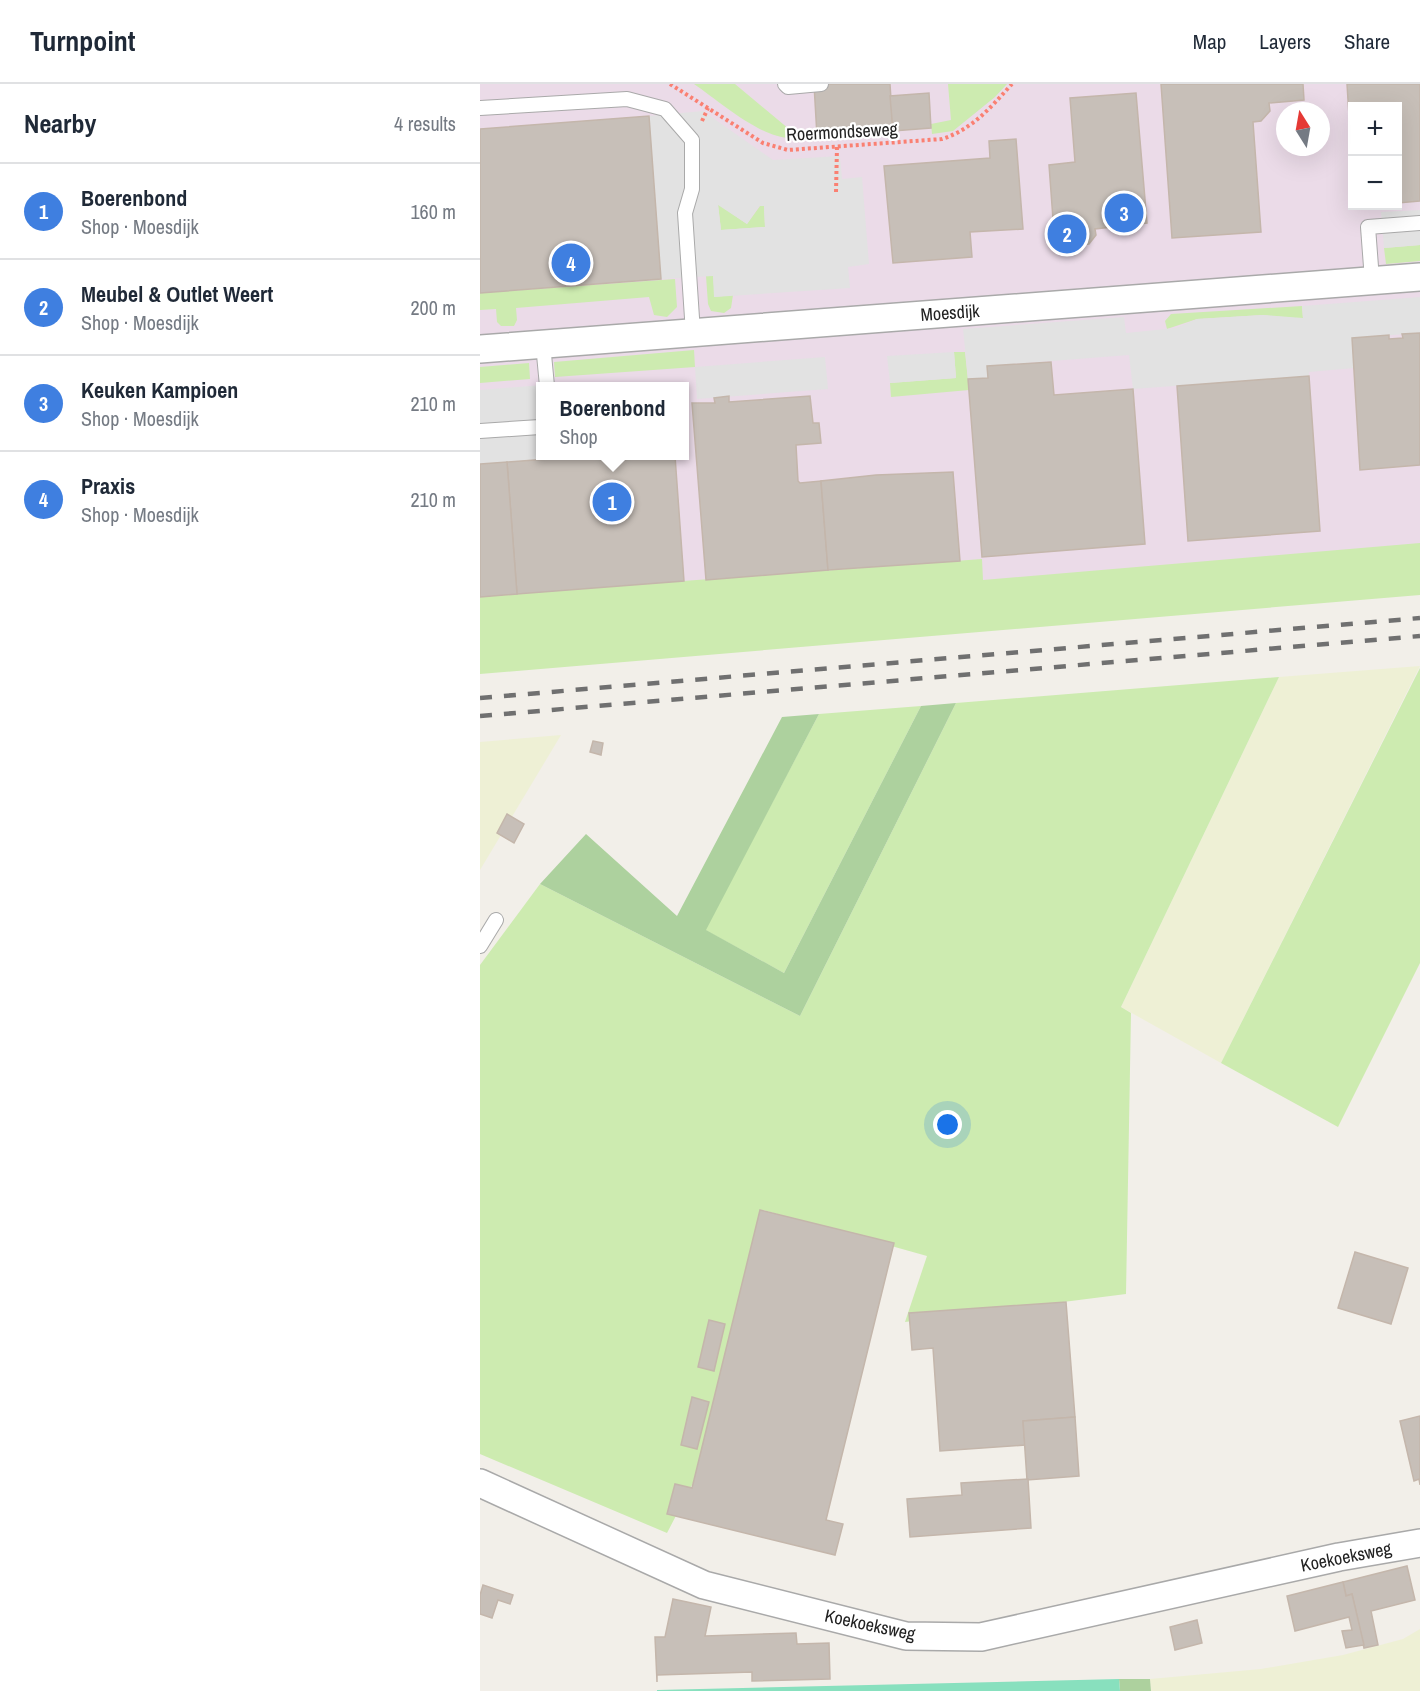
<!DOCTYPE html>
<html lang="en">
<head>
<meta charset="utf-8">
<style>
  :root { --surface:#fff; --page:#f2f2f3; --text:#1f2937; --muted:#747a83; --line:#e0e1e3; --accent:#b45309 }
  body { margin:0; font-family:"Archivo Narrow",sans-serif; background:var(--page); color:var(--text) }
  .controls { position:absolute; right:18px; top:18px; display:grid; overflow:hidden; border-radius:0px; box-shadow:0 6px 24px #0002 }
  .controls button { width:54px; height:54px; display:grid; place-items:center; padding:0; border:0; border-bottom:2px solid var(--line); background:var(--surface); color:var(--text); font:30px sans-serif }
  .compass { position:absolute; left:796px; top:18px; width:54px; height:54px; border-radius:50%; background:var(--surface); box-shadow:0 6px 24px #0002; rotate:349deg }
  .you { position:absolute; left:468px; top:1041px; width:21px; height:21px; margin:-15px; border:4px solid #fff; border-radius:50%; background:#1a73e8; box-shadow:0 0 0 9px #1a73e833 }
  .badge { display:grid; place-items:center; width:39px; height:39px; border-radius:50%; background:var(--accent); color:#fff; font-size:20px; font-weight:700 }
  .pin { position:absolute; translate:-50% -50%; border:3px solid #fff; box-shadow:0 2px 6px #0006 }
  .popup { position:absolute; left:56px; top:298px; width:153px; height:78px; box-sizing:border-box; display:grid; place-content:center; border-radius:0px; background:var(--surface); filter:drop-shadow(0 2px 4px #0005); font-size:20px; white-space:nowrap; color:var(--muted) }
  .popup b { font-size:22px; color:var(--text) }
  .popup::after { content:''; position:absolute; left:50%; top:100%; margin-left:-12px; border:12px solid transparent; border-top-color:var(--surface) }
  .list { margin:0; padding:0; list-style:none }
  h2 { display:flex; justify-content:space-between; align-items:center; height:78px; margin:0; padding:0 24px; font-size:26px }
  h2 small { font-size:20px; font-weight:400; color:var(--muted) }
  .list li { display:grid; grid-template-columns:39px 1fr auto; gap:18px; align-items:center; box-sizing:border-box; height:96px; padding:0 24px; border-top:2px solid var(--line) }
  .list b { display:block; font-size:22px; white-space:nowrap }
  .list p { margin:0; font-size:20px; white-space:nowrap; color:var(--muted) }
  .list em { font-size:20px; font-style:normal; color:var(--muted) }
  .map { position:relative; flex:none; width:940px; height:1607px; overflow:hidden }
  header { display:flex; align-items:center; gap:36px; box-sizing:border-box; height:84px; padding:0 30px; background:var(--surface); border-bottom:2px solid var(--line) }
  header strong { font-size:28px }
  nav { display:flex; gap:33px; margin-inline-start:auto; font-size:21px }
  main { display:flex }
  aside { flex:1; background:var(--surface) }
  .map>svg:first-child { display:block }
  .industrial { fill:#ebdbe8; fill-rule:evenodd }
  .farmland { fill:#eef0d5 }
  .grass { fill:#cdebb0 }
  .forest { fill:#add19e }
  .pitch { fill:#88e0be }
  .parking { fill:#e2e2e2; fill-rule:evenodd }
  .building { fill:#c7bfb8; stroke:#c4b6ab; stroke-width:1.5 }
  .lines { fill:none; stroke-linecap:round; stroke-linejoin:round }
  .lane-casing { stroke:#a9a9a9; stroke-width:16 }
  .street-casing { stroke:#a9a9a9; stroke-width:30 }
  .path { stroke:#fa8072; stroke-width:4; stroke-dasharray:3 3; stroke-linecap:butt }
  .lane { stroke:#fff; stroke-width:14 }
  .street { stroke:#fff; stroke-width:27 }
  .rail { stroke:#707070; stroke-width:4.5; stroke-dasharray:12 12; stroke-linecap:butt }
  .labels { text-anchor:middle; stroke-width:4.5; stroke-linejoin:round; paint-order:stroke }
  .street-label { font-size:18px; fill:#222; stroke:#fff }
</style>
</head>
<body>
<header>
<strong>Turnpoint</strong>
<nav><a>Map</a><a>Layers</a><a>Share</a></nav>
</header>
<main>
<aside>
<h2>Nearby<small>4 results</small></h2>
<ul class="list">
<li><span class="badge" style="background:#3f7fe0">1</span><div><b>Boerenbond</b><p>Shop · Moesdijk</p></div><em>160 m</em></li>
<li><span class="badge" style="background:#3f7fe0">2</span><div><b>Meubel &amp; Outlet Weert</b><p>Shop · Moesdijk</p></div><em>200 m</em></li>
<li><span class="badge" style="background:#3f7fe0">3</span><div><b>Keuken Kampioen</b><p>Shop · Moesdijk</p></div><em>210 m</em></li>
<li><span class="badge" style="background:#3f7fe0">4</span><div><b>Praxis</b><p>Shop · Moesdijk</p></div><em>210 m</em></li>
</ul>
</aside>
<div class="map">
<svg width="940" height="1607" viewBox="0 0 940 1607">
  <rect width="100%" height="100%" fill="#f2efe9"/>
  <path class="industrial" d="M 0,0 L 940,0 L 940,469 L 0,541 ZM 872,22 L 918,22 L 918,122 L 872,122 ZM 805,27 L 841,27 L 841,63 L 805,63 ZM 60,302 L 204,302 L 204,372 L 60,372 Z"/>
  <g class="farmland">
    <path d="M 940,582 L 741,979 L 641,923 L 799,593 Z"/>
    <path d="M 81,651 L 0,786 L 0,658 Z"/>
    <path d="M 940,1545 L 940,1607 L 671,1607 L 670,1595 L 781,1585 L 863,1571 L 923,1555 Z"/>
  </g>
  <g class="grass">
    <path d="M 214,0 L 255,0 L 315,50 L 311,54 C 280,54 239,17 214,0 Z"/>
    <path d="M 468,0 L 527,0 L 515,13 L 473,47 L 452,50 L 451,40 L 471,36 Z"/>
    <path d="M 238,120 L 267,140 L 280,122 L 284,122 L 285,143 L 241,146 Z"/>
    <path d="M 940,161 L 940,177 L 906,180 L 904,164 Z"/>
    <path d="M 226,192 L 233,192 L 235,213 L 253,211 L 251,224 L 244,229 L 231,227 L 228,220 Z"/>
    <path d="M 195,195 L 197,223 L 187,233 L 174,231 L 169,213 L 36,224 L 37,236 L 34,242 L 21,242 L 17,238 L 16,225 L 0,226 L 0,209 Z"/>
    <path d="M 822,222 L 823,235 L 783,231 L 717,235 L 687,245 L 685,237 L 691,230 Z"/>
    <path d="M 214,266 L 215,283 L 75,293 L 74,278 Z"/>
    <path d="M 474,268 L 485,268 L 489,306 L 411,313 L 410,299 L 476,294 Z"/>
    <path d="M 49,279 L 50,295 L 0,299 L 0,283 Z"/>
    <path d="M 940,459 L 940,511 L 0,590 L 0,512 L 502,475 L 503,496 Z"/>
    <path d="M 940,584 L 940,879 L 858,1043 L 741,979 Z"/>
    <path d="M 799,593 L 641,923 L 651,929 L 646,1210 L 425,1238 L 447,1172 L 283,1126 L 213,1399 L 187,1449 L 0,1370 L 0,881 L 60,800 L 320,932 L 476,619 Z"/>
    <path d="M 441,622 L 304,889 L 225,846 L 339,630 Z"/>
  </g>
  <g class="forest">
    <path d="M 476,619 L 320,932 L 60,800 L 106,750 L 197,832 L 302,633 L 339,630 L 226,846 L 304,889 L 441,622 Z"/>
    <path d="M 639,1595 L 670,1595 L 671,1607 L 640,1607 Z"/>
  </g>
  <path class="pitch" d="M 639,1595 L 640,1607 L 177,1607 L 177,1606 Z"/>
  <g class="parking">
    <path d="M 223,27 L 293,76 L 360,72 L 362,95 L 382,93 L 389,180 L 368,183 L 370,204 L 234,213 L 233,192 L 181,195 L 169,32 ZM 238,121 L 267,140 L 279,122 L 284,122 L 285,143 L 241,146 Z"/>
    <path d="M 940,126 L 940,161 L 904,164 L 901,128 Z"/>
    <path d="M 940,213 L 940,249 L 872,254 L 874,284 L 829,288 L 829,292 L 653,305 L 649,271 L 507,282 L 508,294 L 488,295 L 483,245 L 644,233 L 646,249 L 696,244 L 717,235 L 783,231 L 823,234 L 822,222 Z"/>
    <path d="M 474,268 L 476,294 L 410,299 L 407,272 Z"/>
    <path d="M 345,273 L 348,305 L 217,315 L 215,283 Z"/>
    <path d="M 101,298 L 102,302 L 60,302 L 60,372 L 108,372 L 0,380 L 0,306 Z"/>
  </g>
  <g class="building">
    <path d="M 334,0 L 410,0 L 413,47 L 337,52 Z"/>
    <path d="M 681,0 L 823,0 L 824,16 L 789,19 L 790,27 L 781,37 L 773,38 L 781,148 L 692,154 Z"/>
    <path d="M 867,0 L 940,0 L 940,117 L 918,119 L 918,22 L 872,22 L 872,79 Z"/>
    <path d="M 449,9 L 451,44 L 413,47 L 410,12 Z"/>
    <path d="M 656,9 L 667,139 L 615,145 L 616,151 L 609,160 L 575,162 L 569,81 L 595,78 L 590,14 Z"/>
    <path d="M 169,32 L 181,195 L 0,209 L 0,45 Z"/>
    <path d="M 536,55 L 543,145 L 490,148 L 492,173 L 413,179 L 404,82 L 510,74 L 509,57 Z"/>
    <path d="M 940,249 L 940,381 L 880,386 L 872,254 L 909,251 L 909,255 L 923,254 L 922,250 Z"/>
    <path d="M 571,278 L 574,311 L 653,305 L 665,460 L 502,473 L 488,295 L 508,294 L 507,282 Z"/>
    <path d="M 829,292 L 840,447 L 708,457 L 697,302 Z"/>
    <path d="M 249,312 L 249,318 L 330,312 L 333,339 L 339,339 L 341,359 L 316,361 L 318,397 L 320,399 L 341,397 L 348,486 L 226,496 L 212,319 L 235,319 L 234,314 Z"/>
    <path d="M 108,372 L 195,372 L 204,497 L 37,510 L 27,378 Z"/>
    <path d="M 27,378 L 37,510 L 0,513 L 0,380 Z"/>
    <path d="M 473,388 L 480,477 L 348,486 L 341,397 L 396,391 Z"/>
    <path d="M 113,657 L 123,659 L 121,671 L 110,668 Z"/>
    <path d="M 27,730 L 44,740 L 34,759 L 17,749 Z"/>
    <path d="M 280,1126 L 414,1159 L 346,1436 L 363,1440 L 355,1471 L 187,1430 L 195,1400 L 212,1404 Z"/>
    <path d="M 875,1168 L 928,1184 L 911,1240 L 858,1224 Z"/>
    <path d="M 586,1218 L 595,1333 L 543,1337 L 545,1361 L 460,1367 L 453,1264 L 432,1266 L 429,1229 Z"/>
    <path d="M 229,1236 L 245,1240 L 234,1287 L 218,1283 Z"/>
    <path d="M 212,1313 L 229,1318 L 217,1365 L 201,1361 Z"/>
    <path d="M 940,1332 L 940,1401 L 939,1395 L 934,1397 L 920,1337 Z"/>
    <path d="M 595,1333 L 599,1392 L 547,1396 L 543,1337 Z"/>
    <path d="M 548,1395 L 551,1444 L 430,1453 L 427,1415 L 482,1411 L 481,1399 Z"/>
    <path d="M 927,1482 L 935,1516 L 891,1527 L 898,1561 L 884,1564 L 872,1510 L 866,1512 L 863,1498 Z"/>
    <path d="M 863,1498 L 866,1512 L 872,1510 L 884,1561 L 866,1564 L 862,1547 L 872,1546 L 869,1533 L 815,1547 L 807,1512 Z"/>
    <path d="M 3,1501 L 33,1511 L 30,1520 L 18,1516 L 12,1534 L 0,1530 L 0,1511 Z"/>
    <path d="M 193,1515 L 231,1523 L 225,1552 L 316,1549 L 317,1560 L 349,1559 L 350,1595 L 272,1597 L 272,1588 L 177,1591 L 177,1598 L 175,1553 L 185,1553 Z"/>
    <path d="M 717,1536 L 722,1559 L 695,1566 L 690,1543 Z"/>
  </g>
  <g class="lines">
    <g class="lane-casing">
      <g id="lane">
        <path d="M 305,0 L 308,3 L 341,0"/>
        <path d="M 0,24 L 147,15 L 185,25 L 212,56 L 212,105 L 205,129 L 213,249"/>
        <path d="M 892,196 L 888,143 L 940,139"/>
        <path d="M 63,260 L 67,302"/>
        <path d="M 0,347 L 60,343"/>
        <path d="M 0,862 L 16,836"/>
      </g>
    </g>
    <g class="street-casing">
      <g id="street">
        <path d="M 0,265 L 940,193"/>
        <path d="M 0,1399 L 224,1501 L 426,1552 L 501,1553 L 859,1473 L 940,1459"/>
      </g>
    </g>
    <g class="path">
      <path d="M 190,0 L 283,59 L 308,66 L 462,55 C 493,45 511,23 532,0"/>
      <path d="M 222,37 L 228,24"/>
      <path d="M 356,108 L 357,63"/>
    </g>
    <use href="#lane" class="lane"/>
    <use href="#street" class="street"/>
    <g class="rail">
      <path d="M 0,614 L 940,534"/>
      <path d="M 0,632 L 940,552"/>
    </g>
  </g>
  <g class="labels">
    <g class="street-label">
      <text transform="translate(362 48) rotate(-3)" y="6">Roermondseweg</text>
      <text transform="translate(470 229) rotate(-4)" y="6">Moesdijk</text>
      <text transform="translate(866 1473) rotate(-11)" y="6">Koekoeksweg</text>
      <text transform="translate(390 1541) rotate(12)" y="6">Koekoeksweg</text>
    </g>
  </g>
</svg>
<div class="controls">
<button>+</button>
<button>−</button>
</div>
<svg class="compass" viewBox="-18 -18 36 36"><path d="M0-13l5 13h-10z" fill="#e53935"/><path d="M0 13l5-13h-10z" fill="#747a83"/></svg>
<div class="you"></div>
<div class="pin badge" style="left:132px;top:418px;background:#3f7fe0">1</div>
<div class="popup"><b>Boerenbond</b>Shop</div>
<div class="pin badge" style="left:587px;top:150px;background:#3f7fe0">2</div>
<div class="pin badge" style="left:644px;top:129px;background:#3f7fe0">3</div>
<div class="pin badge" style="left:91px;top:179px;background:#3f7fe0">4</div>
</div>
</main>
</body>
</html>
